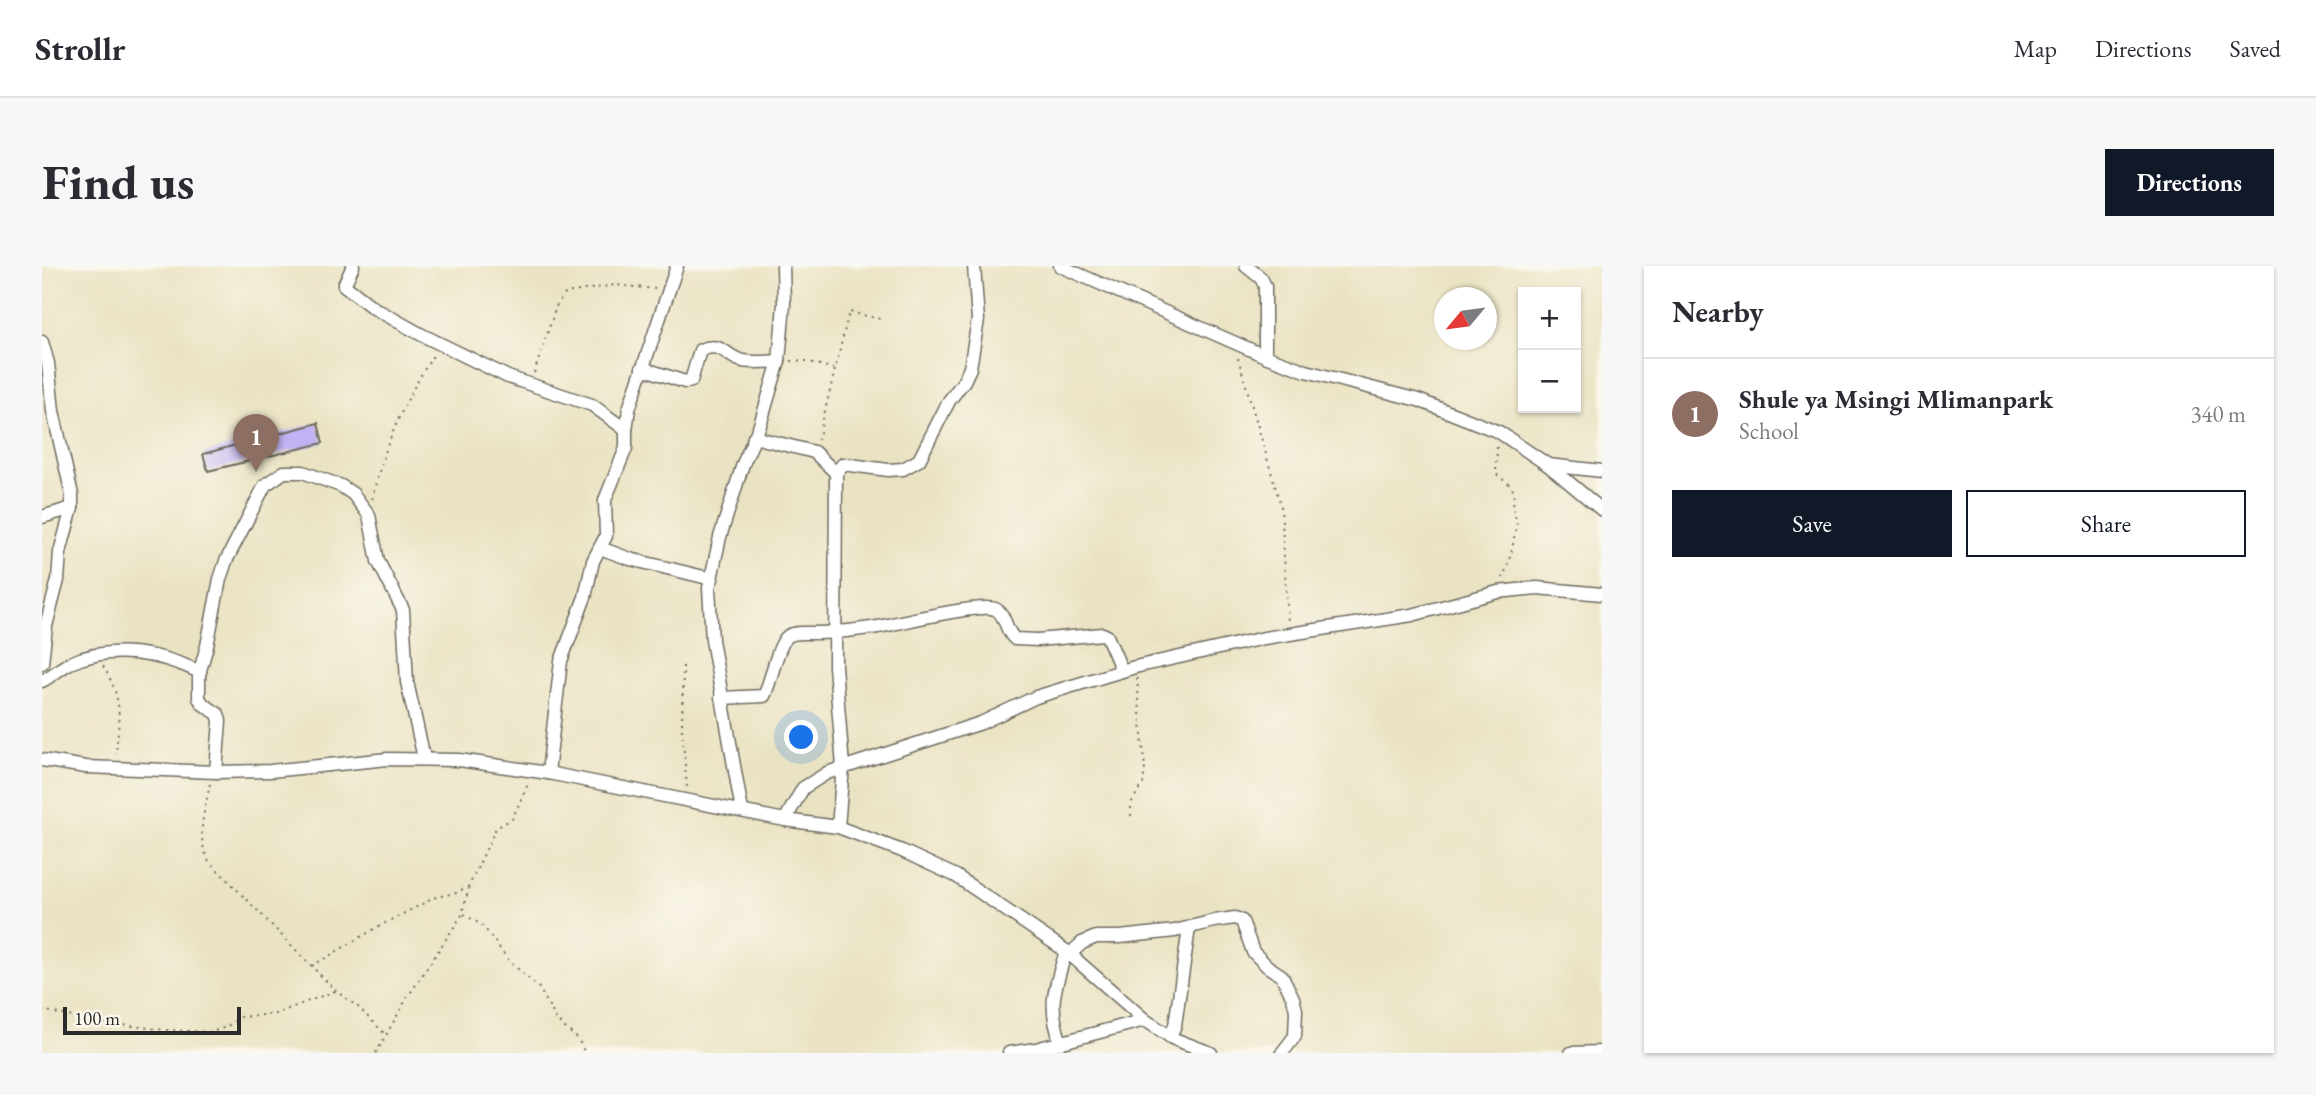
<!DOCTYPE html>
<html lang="en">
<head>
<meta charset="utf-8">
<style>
  :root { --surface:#fff; --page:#f7f7f7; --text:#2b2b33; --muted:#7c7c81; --line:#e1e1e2; --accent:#111827 }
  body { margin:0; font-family:"EB Garamond",serif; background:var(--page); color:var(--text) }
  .controls { position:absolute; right:21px; top:21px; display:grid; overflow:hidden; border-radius:0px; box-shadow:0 2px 5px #0004 }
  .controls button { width:63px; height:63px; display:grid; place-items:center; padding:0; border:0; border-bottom:2px solid var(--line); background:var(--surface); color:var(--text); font:35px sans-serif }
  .compass { position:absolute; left:1392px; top:21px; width:63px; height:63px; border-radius:50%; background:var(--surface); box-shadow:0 2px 5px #0004; rotate:241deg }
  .scale { position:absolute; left:21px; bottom:18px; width:178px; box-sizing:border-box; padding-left:7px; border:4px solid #2b2b2b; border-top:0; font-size:19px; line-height:24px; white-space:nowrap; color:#2b2b2b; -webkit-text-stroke:5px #fbf7ec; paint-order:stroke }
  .you { position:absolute; left:760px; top:472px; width:24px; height:24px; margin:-18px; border:5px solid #fff; border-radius:50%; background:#1a73e8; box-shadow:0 0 0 10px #1a73e833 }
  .badge { display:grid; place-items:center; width:46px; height:46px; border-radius:50%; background:var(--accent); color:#fff; font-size:23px; font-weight:700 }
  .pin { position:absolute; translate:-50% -58px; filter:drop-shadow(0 2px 4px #0008) }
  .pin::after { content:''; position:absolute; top:37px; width:24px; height:21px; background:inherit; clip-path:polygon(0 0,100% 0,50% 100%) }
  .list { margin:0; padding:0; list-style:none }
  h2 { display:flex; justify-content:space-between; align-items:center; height:91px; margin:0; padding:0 28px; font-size:30px }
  h2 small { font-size:23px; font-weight:400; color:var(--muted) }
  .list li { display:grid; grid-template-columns:46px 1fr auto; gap:21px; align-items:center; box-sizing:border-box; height:112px; padding:0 28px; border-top:2px solid var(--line) }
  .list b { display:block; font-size:26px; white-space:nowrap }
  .list p { margin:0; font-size:23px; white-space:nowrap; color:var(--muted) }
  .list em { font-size:23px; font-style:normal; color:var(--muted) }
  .actions { display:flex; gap:14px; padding:21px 28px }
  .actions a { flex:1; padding:16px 0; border:2px solid var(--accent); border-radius:0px; text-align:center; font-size:24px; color:var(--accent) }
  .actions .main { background:var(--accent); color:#fff }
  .map { position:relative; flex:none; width:1560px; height:787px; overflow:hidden; border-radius:0px }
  header { display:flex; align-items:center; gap:42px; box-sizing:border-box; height:98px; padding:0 35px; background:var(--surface); border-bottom:2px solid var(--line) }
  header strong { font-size:33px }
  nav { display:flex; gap:38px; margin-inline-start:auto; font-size:24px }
  .intro { display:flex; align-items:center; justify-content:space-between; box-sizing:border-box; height:168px; padding:0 42px }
  h1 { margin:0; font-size:49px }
  .button { padding:18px 32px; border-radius:0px; background:var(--accent); color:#fff; font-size:24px; font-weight:700 }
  main { display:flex; gap:42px; padding:0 42px }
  aside { flex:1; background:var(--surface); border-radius:0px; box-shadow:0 2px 5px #0004 }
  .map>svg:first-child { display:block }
  .building { fill:#c1b2f4 }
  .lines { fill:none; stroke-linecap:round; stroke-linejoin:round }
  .minor-casing { stroke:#6e6b60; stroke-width:15 }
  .path { stroke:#6e6b60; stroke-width:2; stroke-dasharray:2 5; stroke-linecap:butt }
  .minor { stroke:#fff; stroke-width:12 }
</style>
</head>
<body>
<header>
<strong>Strollr</strong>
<nav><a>Map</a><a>Directions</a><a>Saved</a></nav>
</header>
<div class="intro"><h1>Find us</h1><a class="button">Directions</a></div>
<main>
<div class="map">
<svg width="1560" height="787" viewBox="0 0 1560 787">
  <rect width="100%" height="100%" fill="#fbf7ec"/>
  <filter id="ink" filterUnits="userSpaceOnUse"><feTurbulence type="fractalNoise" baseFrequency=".0143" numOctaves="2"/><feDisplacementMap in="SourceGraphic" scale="14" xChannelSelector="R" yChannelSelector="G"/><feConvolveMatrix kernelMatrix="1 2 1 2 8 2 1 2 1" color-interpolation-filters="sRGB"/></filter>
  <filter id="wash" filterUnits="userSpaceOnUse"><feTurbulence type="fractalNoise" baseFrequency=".00686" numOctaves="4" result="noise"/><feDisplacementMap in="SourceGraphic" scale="28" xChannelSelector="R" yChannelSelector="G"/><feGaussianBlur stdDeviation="1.57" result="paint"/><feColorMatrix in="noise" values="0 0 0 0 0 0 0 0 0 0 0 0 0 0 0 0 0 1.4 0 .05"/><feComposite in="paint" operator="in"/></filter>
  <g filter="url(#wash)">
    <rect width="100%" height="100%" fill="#eae3c3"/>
    <g id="blocks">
      <path class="building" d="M 276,157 L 281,177 L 166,205 L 161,188 Z"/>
    </g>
  </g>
  <g filter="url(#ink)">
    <use href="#blocks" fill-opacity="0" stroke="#6e6b60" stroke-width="2"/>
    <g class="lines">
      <g class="minor-casing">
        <g id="minor">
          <path d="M 311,0 L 302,19 L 330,41 L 380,69 L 466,111 L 550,139 L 584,164"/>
          <path d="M 1018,0 L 1223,90 L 1264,105 L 1376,134 L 1457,166 L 1506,199 L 1560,244"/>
          <path d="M 1204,0 L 1219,12 L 1223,20 L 1223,90"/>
          <path d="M 0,76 L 6,97 L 11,145 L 30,229 L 30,242 L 18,286 L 16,314 L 4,360 L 0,397"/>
          <path d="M 600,102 L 643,116 L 649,115 L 658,84 C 682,75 683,91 701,95 C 712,97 725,96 737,95"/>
          <path d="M 712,171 L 772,186 L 794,207"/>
          <path d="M 1506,199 L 1560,205"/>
          <path d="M 0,251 L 30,242"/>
          <path d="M 558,282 L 588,293 L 670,313"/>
          <path d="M 0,415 C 10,410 18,402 28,397 C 70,378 118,387 158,406"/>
          <path d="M 679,432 L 722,430 C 729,417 735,378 746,370 C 752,366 760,367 767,367 C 791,368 813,364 836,361 C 856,357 939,337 953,343 C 964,347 963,366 973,373 L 996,374 L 1061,368 L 1065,370 L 1080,405"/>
          <path d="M 0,494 L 44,501 L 174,506 L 228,505 L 346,493 L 417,494 L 506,507 L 743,554 L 796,561 L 860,585 L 914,610 L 1024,685 L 1103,754 L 1132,773 L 1169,787"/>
          <path d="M 174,506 L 178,455 L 176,448 L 161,438 L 157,432 L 157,408 L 165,380 L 178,313 L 184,295 L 223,219 L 242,206 L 261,206 L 299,220 L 311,228 L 327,249 L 336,295 L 361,344 L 365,416 L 382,492"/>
          <path d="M 506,507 L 519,395 L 543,331 L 551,295 L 564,270 L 563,234 L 584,182 L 584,164 L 587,143 L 635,0"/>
          <path d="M 700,545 L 670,374 L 667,322 L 678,271 L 701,198 L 718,159 L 737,95 L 742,38 L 741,0"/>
          <path d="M 743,554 L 761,522 L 785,507 L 939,457 L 994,431 L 1093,401 L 1222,372 L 1370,349 L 1456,326 L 1495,322 L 1560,328"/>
          <path d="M 796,561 L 801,501 L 793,400 L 794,207 L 801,198 L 846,204 L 861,203 L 877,194 L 907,135 L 922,115 L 928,102 L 936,54 L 932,0"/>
          <path d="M 1028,688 L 1040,677 L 1054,671 L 1078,671 L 1133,665 L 1172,655 L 1193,652 L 1200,655 L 1211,686 L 1225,700 L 1240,710 L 1251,732 L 1254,744 L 1253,770 L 1240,787"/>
          <path d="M 1128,771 L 1133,759 L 1147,662"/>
          <path d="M 1019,777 C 1005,737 1013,723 1024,685"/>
          <path d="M 967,787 L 994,783 L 1103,754"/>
          <path d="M 1529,787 L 1560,786"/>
        </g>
      </g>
      <g class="path">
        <path d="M 1196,92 L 1239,240 L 1246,357"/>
        <path d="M 749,95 L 765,95 L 792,103"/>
        <path d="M 492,107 L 515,38 L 524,27 L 573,19 L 614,23"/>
        <path d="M 776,174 L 807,46 L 838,53"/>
        <path d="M 1455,181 L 1454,208 L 1468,219 L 1472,226 L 1471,242 L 1475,256 L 1469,289 L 1461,312"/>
        <path d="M 330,233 C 342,179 363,133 392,88"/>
        <path d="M 61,400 C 82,435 77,450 74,488"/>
        <path d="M 641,400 L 640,463 L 645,522"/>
        <path d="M 168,518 C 163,544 153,571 167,595 L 294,725 L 316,741 L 344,769"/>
        <path d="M 1089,550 L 1089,537 L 1101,518 L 1103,502 L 1095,412"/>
        <path d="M 422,648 L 441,660 L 468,696 L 497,722 L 516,756 L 536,773 L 543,787"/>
        <path d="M 270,700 L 339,659 L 394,631 L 414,627 L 427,620 L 454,562 L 470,553 L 486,518"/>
        <path d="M 0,744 L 47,755 L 124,764 L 169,766 L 184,761 L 198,751 L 233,748 L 293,725"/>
        <path d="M 334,787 L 365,732 L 420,649 L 427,621"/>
      </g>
      <use href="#minor" class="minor"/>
    </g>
  </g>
</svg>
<div class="controls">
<button>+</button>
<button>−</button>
</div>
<svg class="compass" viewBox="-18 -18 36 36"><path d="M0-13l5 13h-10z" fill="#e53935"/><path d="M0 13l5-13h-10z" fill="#7c7c81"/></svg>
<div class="scale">100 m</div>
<div class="you"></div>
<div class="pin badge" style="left:214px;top:206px;background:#8d6e63">1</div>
</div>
<aside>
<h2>Nearby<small></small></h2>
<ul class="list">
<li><span class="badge" style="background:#8d6e63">1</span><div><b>Shule ya Msingi Mlimanpark</b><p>School</p></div><em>340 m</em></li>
</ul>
<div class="actions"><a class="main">Save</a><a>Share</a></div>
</aside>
</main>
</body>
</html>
